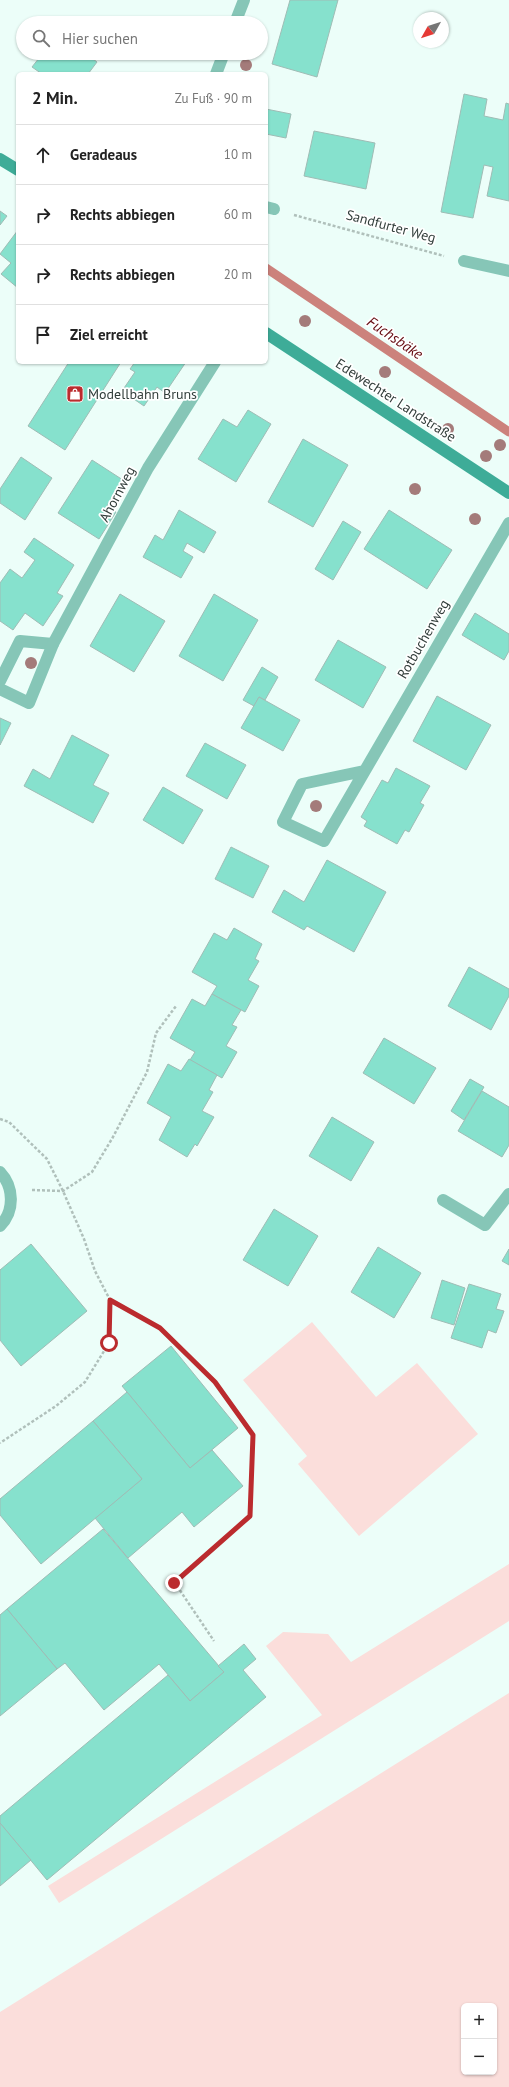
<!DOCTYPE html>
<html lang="de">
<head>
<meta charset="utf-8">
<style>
  :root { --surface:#fff; --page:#f6f6f6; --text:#222; --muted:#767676; --line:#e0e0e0 }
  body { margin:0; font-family:"PT Sans",sans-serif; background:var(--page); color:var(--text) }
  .controls { position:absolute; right:12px; bottom:12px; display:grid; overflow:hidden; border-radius:6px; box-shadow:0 1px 3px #0004 }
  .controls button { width:36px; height:36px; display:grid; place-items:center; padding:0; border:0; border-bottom:1px solid var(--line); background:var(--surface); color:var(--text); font:20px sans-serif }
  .compass { position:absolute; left:413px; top:12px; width:36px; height:36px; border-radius:50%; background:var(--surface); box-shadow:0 1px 3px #0004; rotate:231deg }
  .stop { position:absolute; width:12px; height:12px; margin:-9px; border:3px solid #bb2b2e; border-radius:50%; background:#fff }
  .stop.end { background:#bb2b2e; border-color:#fff; box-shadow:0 1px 4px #0008 }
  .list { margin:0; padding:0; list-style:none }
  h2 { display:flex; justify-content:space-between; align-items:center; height:52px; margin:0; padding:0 16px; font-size:17px }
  h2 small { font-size:13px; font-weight:400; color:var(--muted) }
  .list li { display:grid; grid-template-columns:26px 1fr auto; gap:12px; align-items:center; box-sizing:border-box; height:60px; padding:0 16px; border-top:1px solid var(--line) }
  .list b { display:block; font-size:15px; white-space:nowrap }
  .list em { font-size:13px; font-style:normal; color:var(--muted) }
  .icon { flex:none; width:22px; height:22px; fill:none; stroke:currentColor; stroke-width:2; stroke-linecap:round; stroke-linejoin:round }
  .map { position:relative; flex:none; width:509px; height:2087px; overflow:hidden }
  .search { position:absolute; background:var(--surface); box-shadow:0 1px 3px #0004; left:16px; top:16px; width:252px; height:44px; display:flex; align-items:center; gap:10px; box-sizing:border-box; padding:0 14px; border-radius:22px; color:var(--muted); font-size:15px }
  .panel { position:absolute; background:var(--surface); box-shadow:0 1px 3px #0004; left:16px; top:72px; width:252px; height:292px; border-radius:6px }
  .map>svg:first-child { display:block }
  .green { fill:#fbdedb; fill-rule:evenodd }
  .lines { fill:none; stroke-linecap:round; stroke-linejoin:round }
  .stream { stroke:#cc827c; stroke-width:9 }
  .building { fill:#86e1cd; stroke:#9fbcb5 }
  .path { stroke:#b0c0bb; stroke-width:2.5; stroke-dasharray:3 2; stroke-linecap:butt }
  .service { stroke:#86c6b7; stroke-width:12 }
  .minor { stroke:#86c6b7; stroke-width:12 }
  .secondary { stroke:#3eac98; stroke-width:12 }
  .tree { fill:#a47b7a }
  .route { stroke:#bb2b2e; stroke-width:5 }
  .labels { text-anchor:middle; stroke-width:3.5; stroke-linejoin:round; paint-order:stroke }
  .street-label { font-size:14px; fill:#323e3b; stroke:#fff }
  .poi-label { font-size:14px; fill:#323e3b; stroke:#fff; text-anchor:start }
  .water-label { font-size:15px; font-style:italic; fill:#64090f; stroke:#fff }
</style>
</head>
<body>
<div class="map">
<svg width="509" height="2087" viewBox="0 0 509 2087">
  <rect width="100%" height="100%" fill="#ecfef9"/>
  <g class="green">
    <path d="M 312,1322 L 376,1397 L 417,1363 L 478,1434 L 359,1536 L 298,1464 L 307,1456 L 243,1380 Z"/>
    <path d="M 509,1564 L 509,1621 L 59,1903 L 48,1886 L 322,1715 L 266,1646 L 283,1632 L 328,1634 L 351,1662 Z"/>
    <path d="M 509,1693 L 509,2087 L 0,2087 L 0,2012 ZM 464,2006 L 494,2006 L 494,2072 L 464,2072 Z"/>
  </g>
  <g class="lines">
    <path class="stream" d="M 266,268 L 509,432"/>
  </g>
  <g class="building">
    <path d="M 290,0 L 338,0 L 317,77 L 272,64 Z"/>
    <path d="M 43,53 L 85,53 L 97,62 L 88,74 L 42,74 L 32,67 Z"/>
    <path d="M 464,94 L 487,99 L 484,116 L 503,120 L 506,103 L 509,104 L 509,201 L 487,196 L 493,167 L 484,165 L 473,218 L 441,212 Z"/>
    <path d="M 266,109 L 291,114 L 286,138 L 266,134 Z"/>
    <path d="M 314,131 L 375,143 L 366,189 L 304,176 Z"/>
    <path d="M 0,211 L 7,216 L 0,225 Z"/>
    <path d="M 18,230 L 18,288 L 1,274 L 11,263 L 0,254 Z"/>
    <path d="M 69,362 L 121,362 L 65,450 L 28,426 Z"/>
    <path d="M 135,362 L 186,362 L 165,393 L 157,387 L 144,406 L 122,391 L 135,372 L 130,369 Z"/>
    <path d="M 248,410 L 271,424 L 236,482 L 198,459 L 223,419 L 237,427 Z"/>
    <path d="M 303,439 L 348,465 L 313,527 L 268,502 Z"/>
    <path d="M 21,457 L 52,478 L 25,520 L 0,503 L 0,489 Z"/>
    <path d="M 92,460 L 123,480 L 107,506 L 116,512 L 99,539 L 58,513 Z"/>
    <path d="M 179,510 L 216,532 L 204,553 L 187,543 L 183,551 L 193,557 L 181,578 L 143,557 L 155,535 L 163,540 Z"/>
    <path d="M 389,510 L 452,550 L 427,589 L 364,549 Z"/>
    <path d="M 343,521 L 361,532 L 333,580 L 315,569 Z"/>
    <path d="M 34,538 L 74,565 L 57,593 L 63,596 L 43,626 L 25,613 L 13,630 L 0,621 L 0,583 L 10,569 L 22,578 L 35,560 L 24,552 Z"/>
    <path d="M 120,594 L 165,621 L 134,672 L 90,646 Z"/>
    <path d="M 214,594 L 258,620 L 223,681 L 179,656 Z"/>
    <path d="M 475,613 L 509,634 L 509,651 L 504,660 L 462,635 Z"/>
    <path d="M 338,640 L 386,667 L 363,708 L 315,680 Z"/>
    <path d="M 262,667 L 278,677 L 265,700 L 259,697 L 254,706 L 243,700 Z"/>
    <path d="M 437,696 L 491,725 L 466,770 L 413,741 Z"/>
    <path d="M 259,697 L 300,720 L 283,751 L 241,728 Z"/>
    <path d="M 0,718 L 11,723 L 0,745 Z"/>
    <path d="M 72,735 L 109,755 L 93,785 L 109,793 L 93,823 L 24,786 L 33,769 L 50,779 Z"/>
    <path d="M 205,743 L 246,765 L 227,799 L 186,776 Z"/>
    <path d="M 396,768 L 430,786 L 420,803 L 424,805 L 409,832 L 405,830 L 397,844 L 364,826 L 367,821 L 361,817 L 382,780 L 388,783 Z"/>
    <path d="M 163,787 L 203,810 L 183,844 L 143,820 Z"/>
    <path d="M 231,847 L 269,866 L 253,898 L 215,879 Z"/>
    <path d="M 327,860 L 386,892 L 354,952 L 307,926 L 304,930 L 272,912 L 284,890 L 304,902 Z"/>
    <path d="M 234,928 L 262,944 L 255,959 L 259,961 L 248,980 L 259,986 L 245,1012 L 212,994 L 217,986 L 192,972 L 214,933 L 227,940 Z"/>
    <path d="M 469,967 L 509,989 L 509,996 L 491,1030 L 448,1006 Z"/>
    <path d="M 212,994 L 241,1010 L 232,1025 L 237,1027 L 226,1046 L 237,1052 L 222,1078 L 190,1060 L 195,1052 L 170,1038 L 192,999 L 205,1006 Z"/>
    <path d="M 384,1038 L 436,1068 L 414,1104 L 363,1073 Z"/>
    <path d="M 189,1059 L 217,1075 L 209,1090 L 213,1092 L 202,1111 L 214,1117 L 197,1146 L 195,1144 L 187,1157 L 159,1140 L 171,1117 L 147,1103 L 168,1064 L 181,1071 Z"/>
    <path d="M 470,1079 L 484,1087 L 464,1120 L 451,1111 Z"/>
    <path d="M 482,1091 L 509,1107 L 509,1145 L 502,1157 L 458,1131 Z"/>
    <path d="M 332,1117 L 374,1142 L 351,1181 L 309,1156 Z"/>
    <path d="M 274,1209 L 318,1236 L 288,1286 L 243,1260 Z"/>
    <path d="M 31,1244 L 87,1311 L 21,1366 L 0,1340 L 0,1270 Z"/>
    <path d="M 378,1247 L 421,1273 L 394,1318 L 351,1292 Z"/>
    <path d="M 509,1249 L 509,1265 L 502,1261 Z"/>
    <path d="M 442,1280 L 465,1288 L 454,1325 L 431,1318 Z"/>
    <path d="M 469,1284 L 501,1294 L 496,1309 L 504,1311 L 496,1333 L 488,1330 L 482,1348 L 451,1338 Z"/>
    <path d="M 171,1346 L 238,1428 L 190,1468 L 122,1386 Z"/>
    <path d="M 127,1392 L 190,1468 L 212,1450 L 243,1486 L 194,1527 L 182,1512 L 128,1558 L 95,1518 L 142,1479 L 93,1421 Z"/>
    <path d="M 93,1421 L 142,1479 L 41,1564 L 0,1515 L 0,1499 Z"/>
    <path d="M 103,1529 L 224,1672 L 190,1701 L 159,1664 L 104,1710 L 65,1663 L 57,1669 L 7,1609 Z"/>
    <path d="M 7,1609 L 57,1669 L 0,1716 L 0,1615 Z"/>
    <path d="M 244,1644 L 256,1659 L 243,1670 L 266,1697 L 47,1880 L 0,1823 L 0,1816 L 168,1675 L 190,1701 L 224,1672 L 218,1666 Z"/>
    <path d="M 0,1823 L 31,1860 L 0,1886 Z"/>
  </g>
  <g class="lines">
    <g class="path">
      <path d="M 294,215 L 444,256"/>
      <path d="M 0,1119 L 9,1122 L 47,1159 L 63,1191 L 84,1239 L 95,1271 L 110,1300 L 109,1343 L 85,1382 L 56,1406 L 0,1443"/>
      <path d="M 32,1190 L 63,1191 L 92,1172 L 113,1137 L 147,1072 L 156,1033 L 176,1006"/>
      <path d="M 110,1300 L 160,1328 L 215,1382 L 253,1435 L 250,1516 L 175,1583 L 214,1641"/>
    </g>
    <path class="service" d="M 0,1172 C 14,1187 15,1211 0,1226"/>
    <g class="minor">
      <path d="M 235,23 L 244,0"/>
      <path d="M 216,74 L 224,53"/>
      <path d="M 266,207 L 274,209"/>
      <path d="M 464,261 L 509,271"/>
      <path d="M 0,681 L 20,641 L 53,644"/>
      <path d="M 0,689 L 29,703 L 53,644 L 148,468 L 215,362"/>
      <path d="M 364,771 L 302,784 L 283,822 L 324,841 L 509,523"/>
      <path d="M 443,1200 L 485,1225 L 509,1194"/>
    </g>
    <g class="secondary">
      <path d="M 0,159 L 18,170"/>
      <path d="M 266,333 L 509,493"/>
    </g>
  </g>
  <g class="tree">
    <circle cx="246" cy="65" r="6"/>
    <circle cx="305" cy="321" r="6"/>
    <circle cx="385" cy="372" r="6"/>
    <circle cx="448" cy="429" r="6"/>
    <circle cx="500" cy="445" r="6"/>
    <circle cx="486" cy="456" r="6"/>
    <circle cx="415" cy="489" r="6"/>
    <circle cx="475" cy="519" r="6"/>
    <circle cx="31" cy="663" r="6"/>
    <circle cx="316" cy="806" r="6"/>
  </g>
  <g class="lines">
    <path class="route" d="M 109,1343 L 110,1300 L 160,1328 L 215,1382 L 253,1435 L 250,1516 L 174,1583"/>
  </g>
  <defs>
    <g id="shop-square" transform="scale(0.9)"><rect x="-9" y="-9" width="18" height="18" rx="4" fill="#bb2b2e" stroke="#fff"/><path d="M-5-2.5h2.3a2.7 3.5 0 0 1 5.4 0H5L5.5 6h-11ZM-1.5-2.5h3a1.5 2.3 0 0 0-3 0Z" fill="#fff"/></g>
  </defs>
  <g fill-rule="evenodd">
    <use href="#shop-square" x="75" y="394"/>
  </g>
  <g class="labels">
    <g class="street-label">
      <text transform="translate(391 226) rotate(15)" y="5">Sandfurter Weg</text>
      <text transform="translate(396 400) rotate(33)" y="5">Edewechter Landstraße</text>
      <text transform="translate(117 494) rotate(-62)" y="5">Ahornweg</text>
      <text transform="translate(423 639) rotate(-60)" y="5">Rotbuchenweg</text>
    </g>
    <g class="poi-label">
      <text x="88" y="399">Modellbahn Bruns</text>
    </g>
    <g class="water-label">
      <text transform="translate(395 338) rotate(34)" y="5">Fuchsbäke</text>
    </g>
  </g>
</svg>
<div class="controls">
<button>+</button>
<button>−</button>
</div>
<svg class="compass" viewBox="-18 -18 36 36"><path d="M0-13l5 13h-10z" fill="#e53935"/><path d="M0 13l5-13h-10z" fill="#767676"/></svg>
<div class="stop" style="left:109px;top:1343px"></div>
<div class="stop end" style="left:174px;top:1583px"></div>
<div class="search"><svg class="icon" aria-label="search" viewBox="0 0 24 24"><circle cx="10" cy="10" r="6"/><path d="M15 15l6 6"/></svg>Hier suchen</div>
<section class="panel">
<h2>2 Min.<small>Zu Fuß · 90 m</small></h2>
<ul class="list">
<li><svg class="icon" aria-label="ahead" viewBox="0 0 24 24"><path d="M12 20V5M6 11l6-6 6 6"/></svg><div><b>Geradeaus</b></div><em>10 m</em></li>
<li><svg class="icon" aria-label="right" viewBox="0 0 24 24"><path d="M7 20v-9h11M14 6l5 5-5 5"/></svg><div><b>Rechts abbiegen</b></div><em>60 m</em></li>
<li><svg class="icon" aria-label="right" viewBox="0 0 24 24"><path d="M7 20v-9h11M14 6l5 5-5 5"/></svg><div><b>Rechts abbiegen</b></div><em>20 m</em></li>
<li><svg class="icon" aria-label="arrive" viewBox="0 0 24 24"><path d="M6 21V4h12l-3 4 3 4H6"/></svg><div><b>Ziel erreicht</b></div></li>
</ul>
</section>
</div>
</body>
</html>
